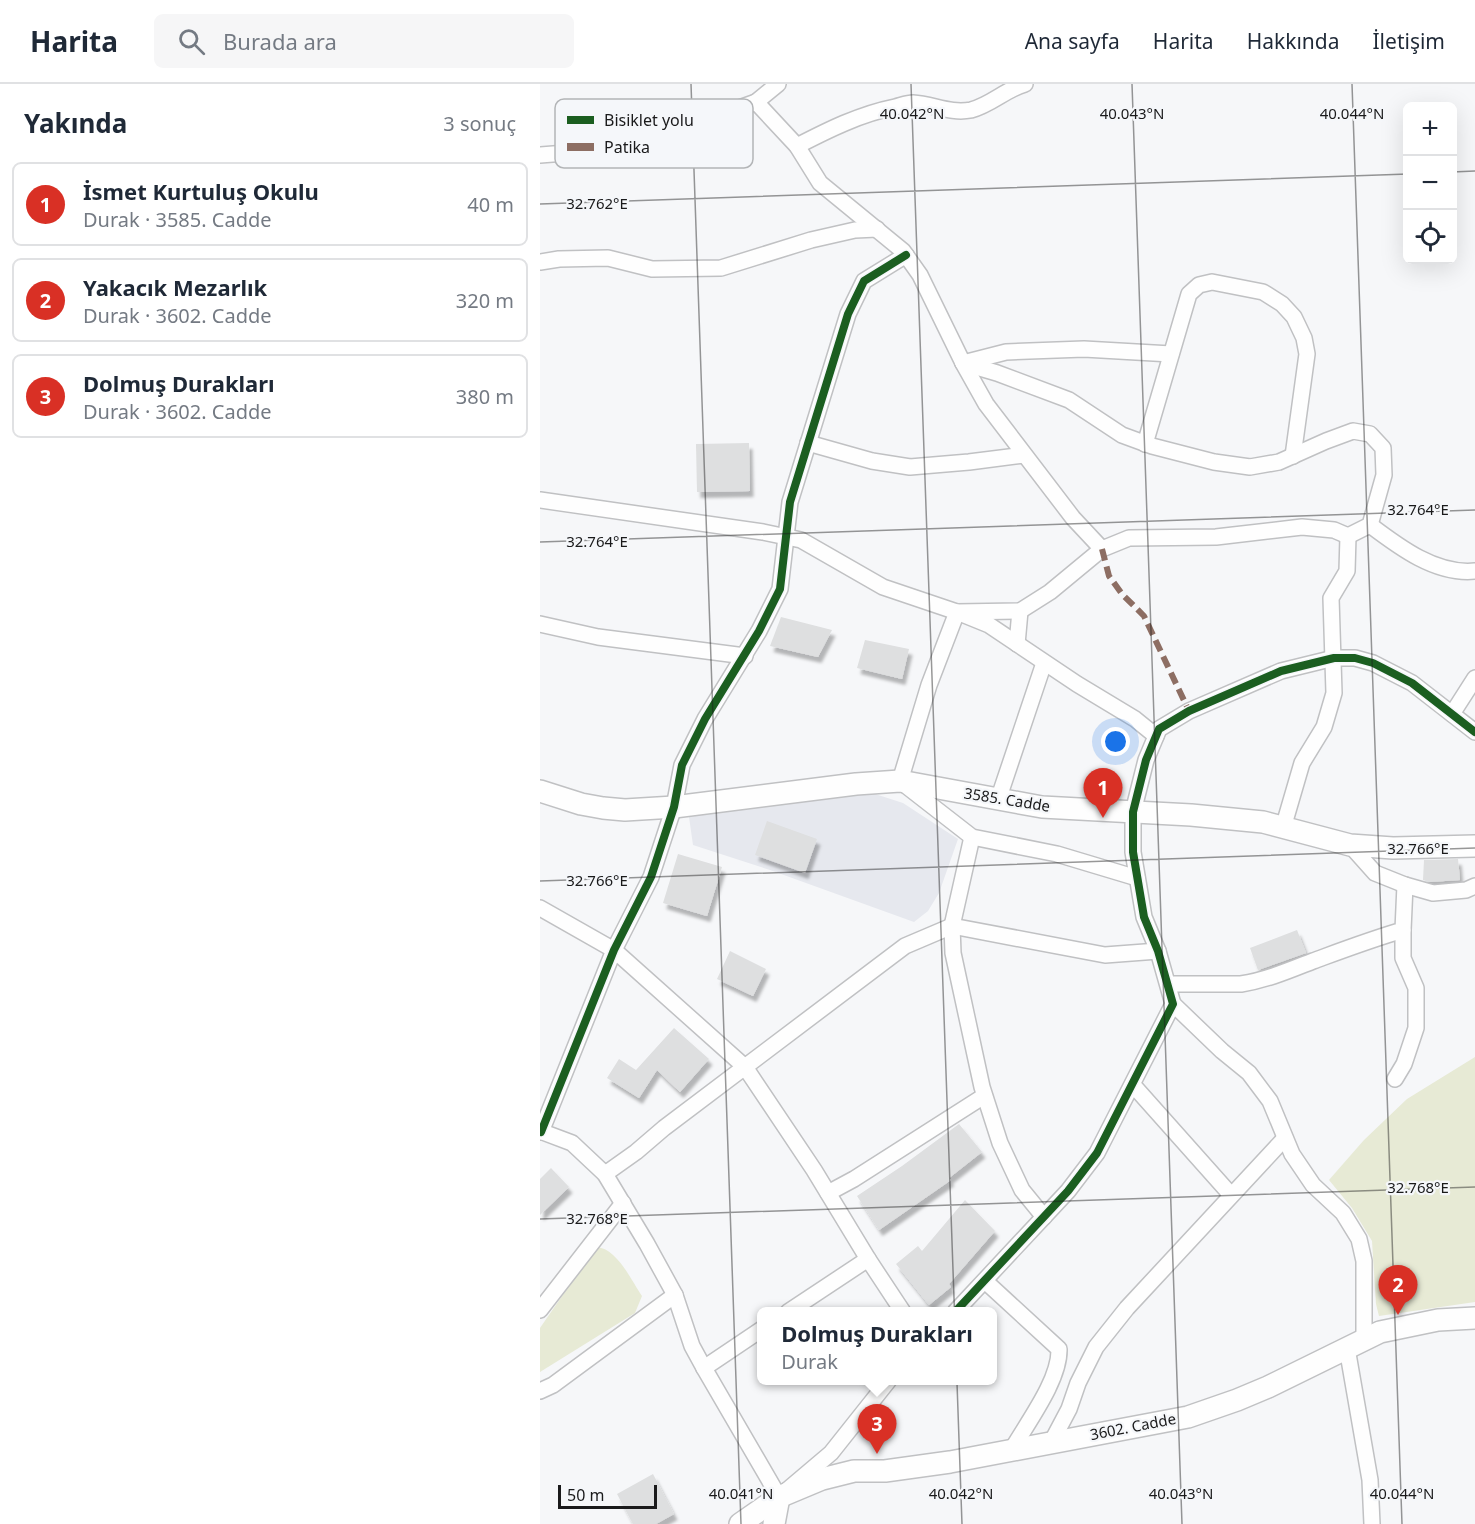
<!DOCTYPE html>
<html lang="tr">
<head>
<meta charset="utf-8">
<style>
  :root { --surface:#fff; --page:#f6f6f7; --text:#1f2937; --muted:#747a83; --line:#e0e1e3; --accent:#d93025 }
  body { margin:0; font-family:"Noto Sans",sans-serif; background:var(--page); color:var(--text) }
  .controls { position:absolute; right:18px; top:18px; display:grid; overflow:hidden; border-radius:9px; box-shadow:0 6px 24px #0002 }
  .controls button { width:54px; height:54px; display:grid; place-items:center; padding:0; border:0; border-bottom:2px solid var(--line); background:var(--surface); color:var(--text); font:30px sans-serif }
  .scale { position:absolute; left:18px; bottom:15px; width:99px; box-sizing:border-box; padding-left:6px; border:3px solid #1a1a1b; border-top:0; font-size:16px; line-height:21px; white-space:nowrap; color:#1a1a1b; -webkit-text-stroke:4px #f5f7fa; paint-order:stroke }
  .you { position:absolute; left:576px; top:658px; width:21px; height:21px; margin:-15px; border:4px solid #fff; border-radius:50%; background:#1a73e8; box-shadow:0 0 0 9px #1a73e833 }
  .badge { display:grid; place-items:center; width:39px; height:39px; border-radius:50%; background:var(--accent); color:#fff; font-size:20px; font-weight:700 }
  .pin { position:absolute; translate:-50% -50px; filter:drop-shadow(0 2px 3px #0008) }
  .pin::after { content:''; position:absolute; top:32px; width:21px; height:18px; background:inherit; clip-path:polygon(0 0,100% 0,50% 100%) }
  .popup { position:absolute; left:217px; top:1223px; width:240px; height:78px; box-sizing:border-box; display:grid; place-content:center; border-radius:9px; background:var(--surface); filter:drop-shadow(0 2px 4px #0005); font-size:20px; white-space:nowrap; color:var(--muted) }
  .popup b { font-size:22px; color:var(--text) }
  .popup::after { content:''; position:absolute; left:50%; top:100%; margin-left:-12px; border:12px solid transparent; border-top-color:var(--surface) }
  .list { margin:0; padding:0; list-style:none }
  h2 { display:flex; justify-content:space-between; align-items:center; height:78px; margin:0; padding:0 24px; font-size:26px }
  h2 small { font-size:20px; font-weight:400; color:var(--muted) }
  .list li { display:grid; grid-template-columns:39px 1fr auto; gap:18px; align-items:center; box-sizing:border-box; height:84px; margin:0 12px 12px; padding:0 12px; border:2px solid var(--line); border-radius:9px }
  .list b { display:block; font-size:22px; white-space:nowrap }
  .list p { margin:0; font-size:20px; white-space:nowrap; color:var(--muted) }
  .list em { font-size:20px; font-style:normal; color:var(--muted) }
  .icon { flex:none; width:33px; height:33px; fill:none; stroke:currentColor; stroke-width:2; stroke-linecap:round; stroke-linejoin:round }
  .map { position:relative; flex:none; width:935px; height:1440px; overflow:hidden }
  header { display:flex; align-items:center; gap:36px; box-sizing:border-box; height:84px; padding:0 30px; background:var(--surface); border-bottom:2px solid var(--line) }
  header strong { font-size:28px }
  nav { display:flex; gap:33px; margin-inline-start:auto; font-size:21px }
  .search { width:420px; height:54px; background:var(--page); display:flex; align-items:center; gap:15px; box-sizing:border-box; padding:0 21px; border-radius:9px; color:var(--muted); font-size:22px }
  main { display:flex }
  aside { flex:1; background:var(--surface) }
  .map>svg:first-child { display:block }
  .built { fill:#e6e8ee }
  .green { fill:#e7ead5 }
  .building { fill:#dedfe0; filter:url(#shadow) }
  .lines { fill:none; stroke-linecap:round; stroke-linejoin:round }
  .street-casing { stroke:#c0c1c3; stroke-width:18 }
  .secondary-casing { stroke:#c0c1c3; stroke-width:24 }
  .street { stroke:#fefefe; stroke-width:15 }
  .secondary { stroke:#fefefe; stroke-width:21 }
  .quiet { stroke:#8d6e63; stroke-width:6; stroke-dasharray:12 6; stroke-linecap:butt }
  .cycleway-casing { stroke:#f5f7fa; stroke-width:11 }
  .cycleway { stroke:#1b5e20; stroke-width:8 }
  .ticks { fill:none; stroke:#1a1a1b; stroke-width:1.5; stroke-opacity:0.45 }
  .labels { text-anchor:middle; stroke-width:4.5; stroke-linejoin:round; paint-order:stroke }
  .street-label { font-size:15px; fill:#1a1a1b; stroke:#f5f7fa }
  .key { fill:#f5f7fa; stroke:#b3b5b7; stroke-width:1.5 }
  .key-label { font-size:16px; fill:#1a1a1b }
  .ticks-label { font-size:15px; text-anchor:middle; fill:#1a1a1b; stroke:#f5f7fa; stroke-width:4.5; stroke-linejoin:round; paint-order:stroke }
</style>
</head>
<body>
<header>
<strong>Harita</strong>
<div class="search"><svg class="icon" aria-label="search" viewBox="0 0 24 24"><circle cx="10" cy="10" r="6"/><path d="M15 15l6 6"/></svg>Burada ara</div>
<nav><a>Ana sayfa</a><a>Harita</a><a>Hakkında</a><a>İletişim</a></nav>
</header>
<main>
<aside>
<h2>Yakında<small>3 sonuç</small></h2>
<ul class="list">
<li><span class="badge">1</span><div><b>İsmet Kurtuluş Okulu</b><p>Durak · 3585. Cadde</p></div><em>40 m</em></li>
<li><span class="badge">2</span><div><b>Yakacık Mezarlık</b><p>Durak · 3602. Cadde</p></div><em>320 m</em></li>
<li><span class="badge">3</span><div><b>Dolmuş Durakları</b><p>Durak · 3602. Cadde</p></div><em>380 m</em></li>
</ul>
</aside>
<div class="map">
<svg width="935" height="1440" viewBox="0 0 935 1440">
  <defs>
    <filter id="shadow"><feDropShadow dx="3.5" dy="6" stdDeviation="1.5" flood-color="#0004"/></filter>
  </defs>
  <rect width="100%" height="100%" fill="#f6f7f9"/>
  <path class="built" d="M 332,709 L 363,719 L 418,755 L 399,809 L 388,827 L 374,838 L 230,786 L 153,761 L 149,733 L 208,723 Z"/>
  <g class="green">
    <path d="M 935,973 L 935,1218 L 839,1232 L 836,1220 L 832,1157 L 812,1124 L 789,1096 L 824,1056 L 867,1015 Z"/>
    <path d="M 56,1163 C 77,1164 91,1196 102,1212 L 95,1229 L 0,1288 L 0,1244 Z"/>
  </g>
  <g class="building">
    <path d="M 209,359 L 210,407 L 157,408 L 156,360 Z"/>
    <path d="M 241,533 L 292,546 L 278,573 L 230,562 Z"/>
    <path d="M 325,556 L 369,565 L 362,595 L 317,584 Z"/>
    <path d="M 227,737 L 277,755 L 265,789 L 215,771 Z"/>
    <path d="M 138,770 L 182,783 L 167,832 L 123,819 Z"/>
    <path d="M 918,775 L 920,796 L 889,798 L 883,796 L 884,776 Z"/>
    <path d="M 757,846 L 766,869 L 718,886 L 710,864 Z"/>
    <path d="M 190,867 L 226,885 L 213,912 L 177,895 Z"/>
    <path d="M 134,944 L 169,975 L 140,1008 L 117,986 L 99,1014 L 67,994 L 79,975 L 96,986 Z"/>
    <path d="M 419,1040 L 442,1068 L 409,1094 L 411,1096 L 339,1146 L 317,1112 L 362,1082 Z"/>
    <path d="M 11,1084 L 29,1103 L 0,1131 L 0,1095 Z"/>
    <path d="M 425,1116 L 455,1147 L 409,1200 L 411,1203 L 389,1221 L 356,1180 L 378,1162 L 382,1167 Z"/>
    <path d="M 113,1390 L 134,1430 L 116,1440 L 93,1440 L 77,1410 Z"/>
  </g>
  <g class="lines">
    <g class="street-casing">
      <g id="street">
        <path d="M 238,0 L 216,18 L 257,62 L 280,99 L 363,167 L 380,191 L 423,279 L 446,320 L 533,434 L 562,465"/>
        <path d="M 257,62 C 288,46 320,30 355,23 C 360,22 367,19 373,19 C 393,20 410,30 431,26 C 451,21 466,5 485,0"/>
        <path d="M 0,71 L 64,66 L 134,47 L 216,18"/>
        <path d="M 0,178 L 19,175 L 68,174 L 112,185 L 181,184 L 271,156 L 315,146 L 337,145"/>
        <path d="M 423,279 L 457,289 L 529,316 L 582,351 L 612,362 L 674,378 L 710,383 L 739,378 L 786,357 L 813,347 L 830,350 L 843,364 L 844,391 L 830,441 L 808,452"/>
        <path d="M 423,279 L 466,268 L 544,265 L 631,270"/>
        <path d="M 268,359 L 332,377 L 370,383 L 429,378 L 484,371"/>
        <path d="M 605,360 L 649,210 L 659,201 L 672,198 L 723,208 L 742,220 L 754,233 L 764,254 L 767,270 L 753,372"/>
        <path d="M 0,416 L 223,448 L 261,456 L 343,503 L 417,528 L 449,541 L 537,600 L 595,635 L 616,652"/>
        <path d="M 830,441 C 859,463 896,491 935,487"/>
        <path d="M 0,540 L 58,553 L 205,572"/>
        <path d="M 477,560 L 480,527"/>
        <path d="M 912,630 L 935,594"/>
        <path d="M 458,716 L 504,579"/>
        <path d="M 743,744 L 762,679 L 784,643 L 794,609 L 791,514 L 807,487 L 808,452"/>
        <path d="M 432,753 L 412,842 L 413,869 L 442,1003 L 460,1059 L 482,1106 L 504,1133"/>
        <path d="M 810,761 L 835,789 L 865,801 L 893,809 L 926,806 L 935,802"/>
        <path d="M 597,794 L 517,770 L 432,753 L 360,697 L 389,601 L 417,528 L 480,527 L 510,508 L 562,465 L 589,454 L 676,453 L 762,443 L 794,446 L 808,452"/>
        <path d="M 0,824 L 74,866 L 205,983 L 274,1086 L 328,1175 L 363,1228"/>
        <path d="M 629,900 L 701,900 C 727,896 750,886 773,877 C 803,866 832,855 863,846 L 865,801"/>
        <path d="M 633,920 L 682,967 L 709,989 L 730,1017 L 752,1070 L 773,1101 L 803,1129 L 819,1155 L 824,1177 L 824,1255"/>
        <path d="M 855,995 L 864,980 L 876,944 L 876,904 L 863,874 L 863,846"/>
        <path d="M 593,1001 L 691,1111"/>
        <path d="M 0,1047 L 32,1059 L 65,1090 L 107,1160 L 135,1211 L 152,1262 L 164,1284 L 239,1413 L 291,1369 L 349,1296"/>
        <path d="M 1,1048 L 74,866 L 111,793 L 134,723 L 142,681 L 165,635 L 219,547 L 240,505 L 250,418 L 308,230 L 324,197 L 366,171"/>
        <path d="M 65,1090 L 96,1068 L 124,1044 L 365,862 L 412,842 L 565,871 L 618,867"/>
        <path d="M 288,1109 L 314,1095 L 444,1012"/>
        <path d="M 445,1197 L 519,1265 C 520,1296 487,1339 471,1367"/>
        <path d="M 0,1226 L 83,1119"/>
        <path d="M 248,1228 L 328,1175"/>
        <path d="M 415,1228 L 528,1107 L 557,1069 L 633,920 L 618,867 L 604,833 L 593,768 L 593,728 L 606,676 L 619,645 L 649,627 L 741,587 L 794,574 L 815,574 L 833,579 L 872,599 L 935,648"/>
        <path d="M 807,1264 L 830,1396 L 832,1440"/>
        <path d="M 164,1284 L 222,1245"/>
        <path d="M 0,1307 L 13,1301 L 135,1211"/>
        <path d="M 511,1359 L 529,1325 L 538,1299 L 556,1263 L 587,1224 L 745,1054"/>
      </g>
    </g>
    <g class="secondary-casing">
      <g id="secondary">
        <path d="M 0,707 L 41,720 L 63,724 L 85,726 L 134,723 L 316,700 L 360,697 L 502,723 L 651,731 L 723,738 L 810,761 L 853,764 L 935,762"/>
        <path d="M 200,1440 L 239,1413 L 282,1395 L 314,1387 L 345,1387 L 410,1378 L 648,1333 L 697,1316 L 728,1303 L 840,1248 L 898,1236 L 935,1234"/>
        <path d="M 234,1440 L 239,1413"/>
      </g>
    </g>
    <use href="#street" class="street"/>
    <use href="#secondary" class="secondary"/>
    <path class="quiet" d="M 562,465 L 569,492 L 582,510 L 604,532 L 649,627"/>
    <g class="cycleway-casing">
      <g id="cycleway">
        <path d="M 1,1048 L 74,866 L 111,793 L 134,723 L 142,681 L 165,635 L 219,547 L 240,505 L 250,418 L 308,230 L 324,197 L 366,171"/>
        <path d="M 415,1228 L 528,1107 L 557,1069 L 633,920 L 618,867 L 604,833 L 593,768 L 593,728 L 606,676 L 619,645 L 649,627 L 741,587 L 794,574 L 815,574 L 833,579 L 872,599 L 935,648"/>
      </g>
    </g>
    <use href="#cycleway" class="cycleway"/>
  </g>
  <path class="ticks" d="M 151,0 L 201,1440M 371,0 L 422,1440M 592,0 L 642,1440M 812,0 L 862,1440M 912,88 L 935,87M 0,120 L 868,90M 0,458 L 935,426M 0,797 L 935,764M 0,1135 L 935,1103"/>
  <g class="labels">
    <g class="street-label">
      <text transform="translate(467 716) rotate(9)" y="5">3585. Cadde</text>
      <text transform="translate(593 1343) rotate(-11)" y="5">3602. Cadde</text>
    </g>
  </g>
  <rect x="15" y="15" width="198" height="69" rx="9" class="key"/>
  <rect x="27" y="32" width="27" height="8" fill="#1b5e20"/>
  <rect x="27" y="59" width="27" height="8" fill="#8d6e63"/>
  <g class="key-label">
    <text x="64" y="42">Bisiklet yolu</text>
    <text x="64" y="69">Patika</text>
  </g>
  <g class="ticks-label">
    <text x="372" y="35">40.042°N</text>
    <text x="592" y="35">40.043°N</text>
    <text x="812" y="35">40.044°N</text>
    <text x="57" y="125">32.762°E</text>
    <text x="878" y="431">32.764°E</text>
    <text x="57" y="463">32.764°E</text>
    <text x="878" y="770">32.766°E</text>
    <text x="57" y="802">32.766°E</text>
    <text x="878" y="1109">32.768°E</text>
    <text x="57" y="1140">32.768°E</text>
    <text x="201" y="1415">40.041°N</text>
    <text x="421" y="1415">40.042°N</text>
    <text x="641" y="1415">40.043°N</text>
    <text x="862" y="1415">40.044°N</text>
  </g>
</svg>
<div class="controls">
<button>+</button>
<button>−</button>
<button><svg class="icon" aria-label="locate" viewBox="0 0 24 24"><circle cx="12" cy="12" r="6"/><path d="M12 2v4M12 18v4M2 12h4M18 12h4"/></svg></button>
</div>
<div class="scale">50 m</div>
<div class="you"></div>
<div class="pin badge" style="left:563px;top:734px">1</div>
<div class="pin badge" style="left:858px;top:1231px">2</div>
<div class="pin badge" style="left:337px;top:1370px">3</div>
<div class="popup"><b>Dolmuş Durakları</b>Durak</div>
</div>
</main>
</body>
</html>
